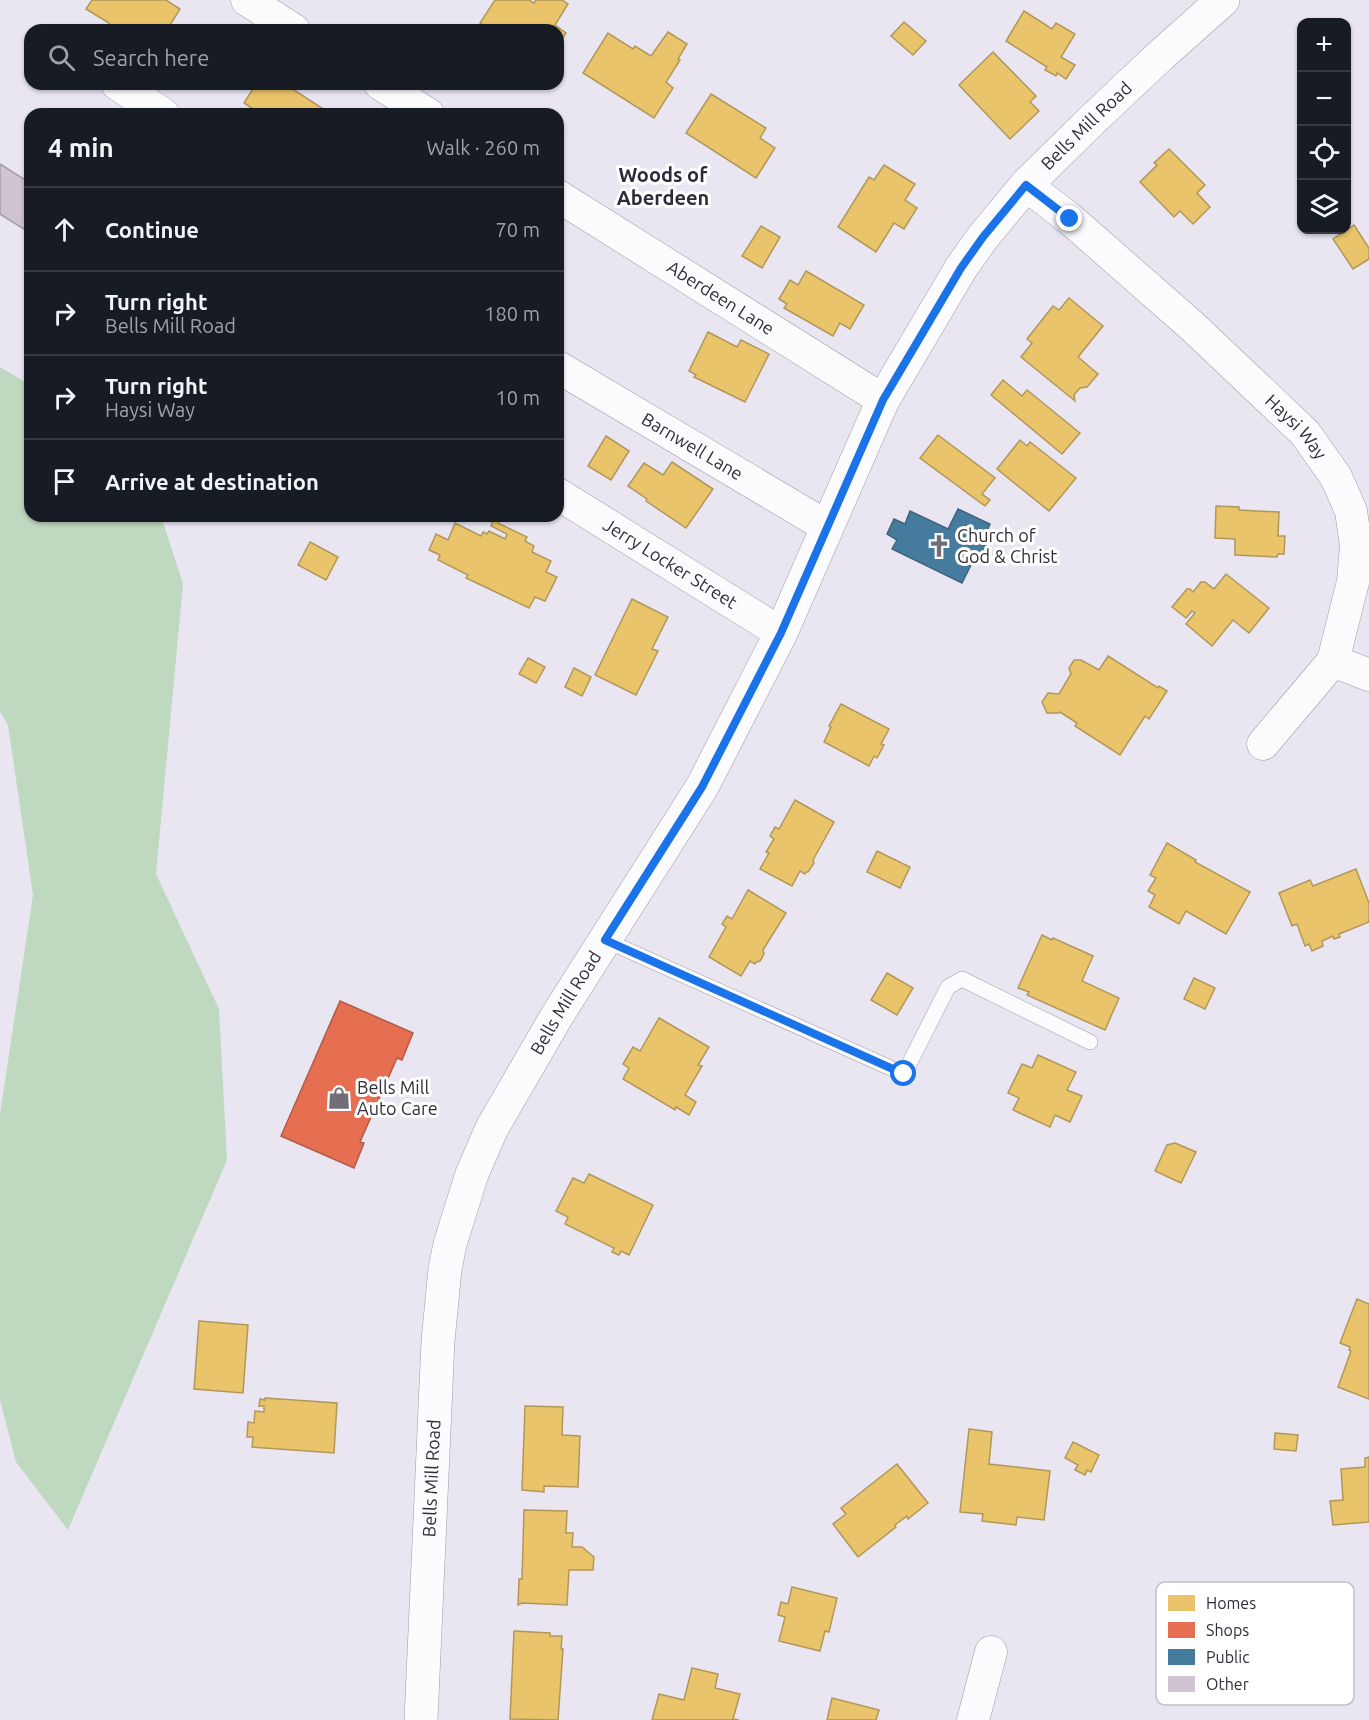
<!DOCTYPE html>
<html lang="en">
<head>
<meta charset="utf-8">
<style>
  :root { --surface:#171b24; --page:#242831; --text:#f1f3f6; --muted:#9ea1a6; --line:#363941 }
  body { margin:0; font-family:Ubuntu,sans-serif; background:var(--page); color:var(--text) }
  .controls { position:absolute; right:18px; top:18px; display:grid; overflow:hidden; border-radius:12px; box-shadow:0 2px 4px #0004 }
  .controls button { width:54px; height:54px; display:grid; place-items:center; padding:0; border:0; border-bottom:2px solid var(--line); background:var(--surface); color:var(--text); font:30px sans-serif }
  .stop { position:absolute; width:18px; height:18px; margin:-14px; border:4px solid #1a73e8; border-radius:50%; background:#fff }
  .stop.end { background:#1a73e8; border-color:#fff; box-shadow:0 2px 6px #0008 }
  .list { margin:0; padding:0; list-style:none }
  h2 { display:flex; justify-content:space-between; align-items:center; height:78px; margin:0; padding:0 24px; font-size:26px }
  h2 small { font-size:20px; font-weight:400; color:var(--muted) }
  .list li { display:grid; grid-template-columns:39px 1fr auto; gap:18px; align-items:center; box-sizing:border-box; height:84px; padding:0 24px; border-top:2px solid var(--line) }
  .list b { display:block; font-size:22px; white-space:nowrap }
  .list p { margin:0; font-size:20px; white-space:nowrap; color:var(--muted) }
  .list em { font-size:20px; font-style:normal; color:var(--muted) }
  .icon { flex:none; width:33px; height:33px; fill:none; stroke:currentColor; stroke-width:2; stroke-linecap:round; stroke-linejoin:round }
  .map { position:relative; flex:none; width:1369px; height:1720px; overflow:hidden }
  .search { position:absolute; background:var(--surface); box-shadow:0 2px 4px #0004; left:24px; top:24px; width:540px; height:66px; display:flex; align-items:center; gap:15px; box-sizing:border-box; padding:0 21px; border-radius:18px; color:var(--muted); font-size:22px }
  .panel { position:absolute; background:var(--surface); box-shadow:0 2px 4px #0004; left:24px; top:108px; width:540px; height:414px; border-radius:18px }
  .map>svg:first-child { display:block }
  .green { fill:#bfd8c0 }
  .homes { fill:#e9c46a; stroke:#b2975b; stroke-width:1.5 }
  .shops { fill:#e76f51; stroke:#b05c49; stroke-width:1.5 }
  .public { fill:#457b9d; stroke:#3f647e; stroke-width:1.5 }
  .building { fill:#d0c4d3; stroke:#a49ea7; stroke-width:1.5 }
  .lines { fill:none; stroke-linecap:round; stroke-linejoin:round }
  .service-casing { stroke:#9f9ca6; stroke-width:16 }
  .minor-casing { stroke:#9f9ca6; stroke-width:33 }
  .tertiary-casing { stroke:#9f9ca6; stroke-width:34 }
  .service { stroke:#fcfbfd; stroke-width:15 }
  .minor { stroke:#fcfbfd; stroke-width:32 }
  .tertiary { stroke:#fcfbfd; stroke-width:33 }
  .route { stroke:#1a73e8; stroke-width:8 }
  .labels { text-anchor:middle; stroke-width:6; stroke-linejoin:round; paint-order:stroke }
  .street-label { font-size:18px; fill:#312e37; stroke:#fff }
  .poi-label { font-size:18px; fill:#312e37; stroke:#fff; text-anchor:start }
  .neighbourhood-label { font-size:20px; font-weight:bold; fill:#2e293b; stroke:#fff }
  .key { fill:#fff; stroke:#c1c0c3; stroke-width:1.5 }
  .key-label { font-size:16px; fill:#312e37 }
</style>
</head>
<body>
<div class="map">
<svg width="1369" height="1720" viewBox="0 0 1369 1720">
  <rect width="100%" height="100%" fill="#e9e6f2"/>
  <path class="green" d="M 0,367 L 30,385 L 30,516 L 161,516 L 183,584 L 156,874 L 219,1009 L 227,1160 L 68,1530 L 16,1462 L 0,1400 L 0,1114 L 33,895 L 8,725 L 0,712 Z"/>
  <g class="homes">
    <path d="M 92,0 L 166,0 L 180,9 L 167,30 L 106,30 L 109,23 L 86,9 Z"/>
    <path d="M 495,0 L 529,0 L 534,3 L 536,0 L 562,0 L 568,4 L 555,25 L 566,33 L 558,46 L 558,30 L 491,30 L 480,23 Z"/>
    <path d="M 1024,11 L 1052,29 L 1056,23 L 1075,34 L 1061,57 L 1075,65 L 1066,79 L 1057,73 L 1056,76 L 1045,70 L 1047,67 L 1006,41 Z"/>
    <path d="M 904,22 L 926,41 L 913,55 L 891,36 Z"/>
    <path d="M 668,32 L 687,44 L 678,59 L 680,60 L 666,82 L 673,88 L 654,118 L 583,73 L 608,33 L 633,49 L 635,46 L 651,56 Z"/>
    <path d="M 993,52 L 1036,96 L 1030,102 L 1039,111 L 1010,139 L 959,85 Z"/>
    <path d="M 256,84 L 285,84 L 331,114 L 261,114 L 244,103 Z"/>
    <path d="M 711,94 L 766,128 L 760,138 L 775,148 L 756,178 L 686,133 Z"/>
    <path d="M 1169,149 L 1205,185 L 1197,193 L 1210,207 L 1193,224 L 1180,211 L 1174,217 L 1140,182 L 1157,165 L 1154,163 Z"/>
    <path d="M 884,165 L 915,184 L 905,200 L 917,208 L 904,229 L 894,223 L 876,252 L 838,227 L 869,177 L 874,180 Z"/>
    <path d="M 1354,225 L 1369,248 L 1369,259 L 1353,269 L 1333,239 Z"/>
    <path d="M 761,226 L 780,237 L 762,268 L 742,256 Z"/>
    <path d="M 806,271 L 864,305 L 850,329 L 840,323 L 833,336 L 784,308 L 787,304 L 779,299 L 790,280 L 798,285 Z"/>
    <path d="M 1069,298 L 1103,326 L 1078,357 L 1098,374 L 1087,387 L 1080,388 L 1074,395 L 1075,401 L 1021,357 L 1032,343 L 1027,339 L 1053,306 L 1059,310 Z"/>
    <path d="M 708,332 L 737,347 L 741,340 L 769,354 L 745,402 L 694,377 L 696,375 L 689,371 Z"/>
    <path d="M 1003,380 L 1022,396 L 1027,390 L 1080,433 L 1062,454 L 991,395 Z"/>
    <path d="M 938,435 L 995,478 L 982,494 L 990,500 L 985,506 L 920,458 Z"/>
    <path d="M 606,436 L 629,451 L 611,480 L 588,466 Z"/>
    <path d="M 1020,440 L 1027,446 L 1030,442 L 1076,478 L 1049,511 L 997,469 Z"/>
    <path d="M 672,462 L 713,489 L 686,528 L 646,501 L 647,499 L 628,486 L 644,463 L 663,475 Z"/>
    <path d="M 1216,506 L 1239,507 L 1239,510 L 1279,512 L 1278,536 L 1285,536 L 1284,554 L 1278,554 L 1277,557 L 1235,555 L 1235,539 L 1215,538 Z"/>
    <path d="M 495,516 L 501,516 L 498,523 L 527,537 L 525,541 L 534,546 L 532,552 L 551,561 L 546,572 L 557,577 L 545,601 L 535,597 L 529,608 L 466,578 L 468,575 L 438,560 L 440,555 L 429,550 L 436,534 L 448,540 L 455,523 L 481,536 L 483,532 L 487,534 L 489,531 L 505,539 L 507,534 L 491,526 Z"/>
    <path d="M 310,542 L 338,557 L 326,580 L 298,565 Z"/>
    <path d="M 1226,574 L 1269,608 L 1249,633 L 1233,620 L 1212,646 L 1186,624 L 1195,613 L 1192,611 L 1186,618 L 1172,607 L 1187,589 L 1190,589 L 1193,592 L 1201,582 L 1205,582 L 1214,589 Z"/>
    <path d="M 632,599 L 668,617 L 652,649 L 658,651 L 636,695 L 595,675 Z"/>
    <path d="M 1108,656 L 1158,688 L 1159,686 L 1167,691 L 1149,719 L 1145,716 L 1120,755 L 1075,726 L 1077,723 L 1060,712 L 1059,713 L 1047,713 L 1042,702 L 1048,693 L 1059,694 L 1071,674 L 1069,668 L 1074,660 L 1081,660 L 1099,670 Z"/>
    <path d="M 528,658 L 545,667 L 536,683 L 519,674 Z"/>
    <path d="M 574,668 L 591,677 L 582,696 L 565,687 Z"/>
    <path d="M 841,704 L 889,729 L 881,744 L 884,745 L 877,758 L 874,756 L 869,766 L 824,742 L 831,727 L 829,726 Z"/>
    <path d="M 795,800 L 834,822 L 813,860 L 814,863 L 808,872 L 806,872 L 805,874 L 800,871 L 792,886 L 760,869 L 769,853 L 766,852 L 774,839 L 770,836 L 775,827 L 779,829 Z"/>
    <path d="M 1167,843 L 1196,860 L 1195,862 L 1250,892 L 1226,934 L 1186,911 L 1179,924 L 1149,907 L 1155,895 L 1148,891 L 1156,878 L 1150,875 Z"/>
    <path d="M 877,851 L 910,867 L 900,888 L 867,872 Z"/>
    <path d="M 1356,869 L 1369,903 L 1369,922 L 1339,934 L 1340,937 L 1334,939 L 1333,936 L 1322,941 L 1323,946 L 1312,951 L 1309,944 L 1305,946 L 1297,924 L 1292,926 L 1279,893 L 1310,880 L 1313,886 Z"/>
    <path d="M 748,890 L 786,913 L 763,950 L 764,954 L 760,961 L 756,962 L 755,964 L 750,961 L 741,976 L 709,957 L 726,927 L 722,924 L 727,916 L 732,919 Z"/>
    <path d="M 1042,935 L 1052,940 L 1053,938 L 1093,956 L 1082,981 L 1119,998 L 1105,1030 L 1027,995 L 1029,992 L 1018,988 Z"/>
    <path d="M 887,973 L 913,988 L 897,1015 L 871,1000 Z"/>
    <path d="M 1194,978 L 1215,988 L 1205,1009 L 1184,999 Z"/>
    <path d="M 659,1018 L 709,1047 L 698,1065 L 702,1066 L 685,1095 L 696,1102 L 689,1115 L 676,1107 L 675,1110 L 623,1079 L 629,1068 L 623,1064 L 633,1047 L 640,1051 Z"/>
    <path d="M 1038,1055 L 1076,1072 L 1067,1090 L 1082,1096 L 1070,1122 L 1055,1115 L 1050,1127 L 1013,1110 L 1019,1098 L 1008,1093 L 1022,1064 L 1032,1068 Z"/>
    <path d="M 1175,1143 L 1196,1152 L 1181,1183 L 1155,1171 L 1167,1145 Z"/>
    <path d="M 589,1174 L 653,1205 L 629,1255 L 621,1251 L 619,1255 L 612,1252 L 614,1248 L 565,1224 L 568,1217 L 556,1211 L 573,1178 L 584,1183 Z"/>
    <path d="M 1357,1299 L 1369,1304 L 1369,1399 L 1338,1387 L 1351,1351 L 1349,1350 L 1350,1347 L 1340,1343 Z"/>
    <path d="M 199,1321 L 248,1325 L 243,1393 L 194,1389 Z"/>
    <path d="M 265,1398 L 337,1403 L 334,1453 L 252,1447 L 253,1437 L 247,1437 L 248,1422 L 254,1423 L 255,1411 L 264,1412 L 264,1406 L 259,1406 L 260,1399 L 265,1400 Z"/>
    <path d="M 525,1406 L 563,1407 L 562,1435 L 580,1436 L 578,1487 L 544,1486 L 544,1492 L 522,1490 Z"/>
    <path d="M 969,1429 L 992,1432 L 989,1464 L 1050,1471 L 1044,1520 L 1017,1517 L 1016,1525 L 982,1521 L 983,1514 L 960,1512 Z"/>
    <path d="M 1275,1433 L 1298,1435 L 1296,1451 L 1274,1449 Z"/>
    <path d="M 1073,1442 L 1099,1455 L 1091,1472 L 1087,1470 L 1085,1475 L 1075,1470 L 1078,1465 L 1065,1458 Z"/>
    <path d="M 1369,1457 L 1369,1522 L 1333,1525 L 1330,1501 L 1343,1500 L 1341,1469 L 1365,1467 L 1365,1458 Z"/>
    <path d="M 897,1464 L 928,1503 L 908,1519 L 907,1516 L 895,1525 L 896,1527 L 858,1557 L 833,1524 L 846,1514 L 841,1508 Z"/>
    <path d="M 524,1510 L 567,1511 L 566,1533 L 573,1533 L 572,1547 L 582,1547 L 594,1557 L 593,1570 L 569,1570 L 567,1605 L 522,1603 L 518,1605 L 519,1579 L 522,1579 Z"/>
    <path d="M 792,1587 L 837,1598 L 829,1632 L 825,1631 L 820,1651 L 779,1641 L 785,1617 L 778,1615 L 781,1602 L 788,1604 Z"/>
    <path d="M 514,1631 L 550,1633 L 550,1636 L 562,1636 L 561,1649 L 563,1649 L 558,1720 L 510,1719 Z"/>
    <path d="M 692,1668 L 718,1674 L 715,1688 L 740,1694 L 733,1719 L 739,1720 L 652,1720 L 659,1694 L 684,1700 Z"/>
    <path d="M 832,1698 L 879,1710 L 876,1720 L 827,1720 Z"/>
  </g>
  <path class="shops" d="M 340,1001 L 413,1033 L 402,1060 L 397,1058 L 360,1142 L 364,1143 L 354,1168 L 281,1136 Z"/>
  <path class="public" d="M 958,509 L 990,524 L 981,544 L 988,547 L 983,556 L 977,553 L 962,583 L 892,549 L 897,540 L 887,534 L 894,519 L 905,524 L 910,511 L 948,529 Z"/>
  <path class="building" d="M 0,164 L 30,183 L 30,233 L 0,214 Z"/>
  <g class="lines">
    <g class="service-casing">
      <path id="service" d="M 605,940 L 904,1074 L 948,987 L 962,979 L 1090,1042"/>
    </g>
    <g class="minor-casing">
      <g id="minor">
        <path d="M 247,0 L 294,30"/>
        <path d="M 117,84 L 163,114"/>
        <path d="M 380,84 L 428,114"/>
        <path id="s1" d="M 1026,185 L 1070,219 L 1192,326 L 1305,433 L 1336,477 L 1351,511 L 1356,545 L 1353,582 L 1333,661 L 1263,744"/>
        <path id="s2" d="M 558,196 L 883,400"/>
        <path id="s3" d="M 558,367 L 826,526"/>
        <path id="s4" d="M 558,494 L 781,633"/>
        <path d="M 1333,661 L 1369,675"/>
        <path d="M 973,1720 L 991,1652"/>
      </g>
    </g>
    <g class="tertiary-casing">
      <g id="tertiary">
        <path id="s5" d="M 421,1720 L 438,1341 L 445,1269 L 450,1244 L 472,1174 L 492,1128 L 558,1014 L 702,787 L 781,633 L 883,400 L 961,268 L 983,237 L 1026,185 L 1091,121 L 1160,56 L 1223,0"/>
      </g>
    </g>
    <use href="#service" class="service"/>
    <use href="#minor" class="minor"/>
    <use href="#tertiary" class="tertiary"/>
  </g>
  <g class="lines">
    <path class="route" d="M 904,1074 L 605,940 L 702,787 L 781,633 L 883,400 L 961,268 L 983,237 L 1026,185 L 1070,219"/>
  </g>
  <defs>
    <g id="church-bare" transform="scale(1.8)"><path d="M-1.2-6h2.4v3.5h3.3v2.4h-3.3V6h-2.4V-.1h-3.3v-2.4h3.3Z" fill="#716e78" stroke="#fff" stroke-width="2.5" paint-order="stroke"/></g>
    <g id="shop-bare" transform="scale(1.8)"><path d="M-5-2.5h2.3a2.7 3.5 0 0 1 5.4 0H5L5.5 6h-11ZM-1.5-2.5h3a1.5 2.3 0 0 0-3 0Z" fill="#716e78" stroke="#fff" stroke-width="2.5" paint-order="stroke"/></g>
  </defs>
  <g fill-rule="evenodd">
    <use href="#church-bare" x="939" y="546"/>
    <use href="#shop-bare" x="339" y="1098"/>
  </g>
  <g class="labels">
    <g class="street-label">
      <text dy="6" stroke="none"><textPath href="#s5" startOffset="1772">Bells Mill Road</textPath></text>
      <text dy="6" stroke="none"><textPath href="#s2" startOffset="192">Aberdeen Lane</textPath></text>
      <text dy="6" stroke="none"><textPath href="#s1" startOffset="363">Haysi Way</textPath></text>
      <text dy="6" stroke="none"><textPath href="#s3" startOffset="156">Barnwell Lane</textPath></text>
      <text dy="6" stroke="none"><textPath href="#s4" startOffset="132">Jerry Locker Street</textPath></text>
      <text dy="6" stroke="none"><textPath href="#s5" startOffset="746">Bells Mill Road</textPath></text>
      <text dy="6" stroke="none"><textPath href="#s5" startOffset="242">Bells Mill Road</textPath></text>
    </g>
    <g class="poi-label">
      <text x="957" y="542">Church of<tspan x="957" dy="21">God &amp; Christ</tspan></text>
      <text x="357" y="1094">Bells Mill<tspan x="357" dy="21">Auto Care</tspan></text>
    </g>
    <g class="neighbourhood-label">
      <text x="663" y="182">Woods of<tspan x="663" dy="23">Aberdeen</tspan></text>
    </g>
  </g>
  <rect x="1156" y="1582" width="198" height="123" rx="9" class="key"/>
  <rect x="1168" y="1595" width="27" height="16" fill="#e9c46a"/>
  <rect x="1168" y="1622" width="27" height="16" fill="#e76f51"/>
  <rect x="1168" y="1649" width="27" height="16" fill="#457b9d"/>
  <rect x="1168" y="1676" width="27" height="16" fill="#d0c4d3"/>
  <g class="key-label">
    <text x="1206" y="1609">Homes</text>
    <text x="1206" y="1636">Shops</text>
    <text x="1206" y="1663">Public</text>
    <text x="1206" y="1690">Other</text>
  </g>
</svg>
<div class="controls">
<button>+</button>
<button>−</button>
<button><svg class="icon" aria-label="locate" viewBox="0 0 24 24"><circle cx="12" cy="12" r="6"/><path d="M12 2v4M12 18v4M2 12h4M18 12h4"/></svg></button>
<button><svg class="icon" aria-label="layers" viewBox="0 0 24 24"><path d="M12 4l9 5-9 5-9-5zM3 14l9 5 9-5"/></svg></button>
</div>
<div class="stop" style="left:904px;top:1074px"></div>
<div class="stop end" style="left:1070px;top:219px"></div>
<div class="search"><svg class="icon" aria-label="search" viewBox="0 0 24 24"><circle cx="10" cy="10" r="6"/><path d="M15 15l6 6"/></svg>Search here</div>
<section class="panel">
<h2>4 min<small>Walk · 260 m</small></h2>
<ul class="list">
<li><svg class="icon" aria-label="ahead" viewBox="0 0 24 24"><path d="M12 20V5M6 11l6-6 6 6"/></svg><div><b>Continue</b></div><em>70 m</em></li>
<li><svg class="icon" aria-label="right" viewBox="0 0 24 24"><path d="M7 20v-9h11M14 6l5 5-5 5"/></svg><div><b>Turn right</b><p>Bells Mill Road</p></div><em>180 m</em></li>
<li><svg class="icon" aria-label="right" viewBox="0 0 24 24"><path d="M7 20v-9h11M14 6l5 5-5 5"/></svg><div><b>Turn right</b><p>Haysi Way</p></div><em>10 m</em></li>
<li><svg class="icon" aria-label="arrive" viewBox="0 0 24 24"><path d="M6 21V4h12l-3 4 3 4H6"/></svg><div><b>Arrive at destination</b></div></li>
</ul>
</section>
</div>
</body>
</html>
